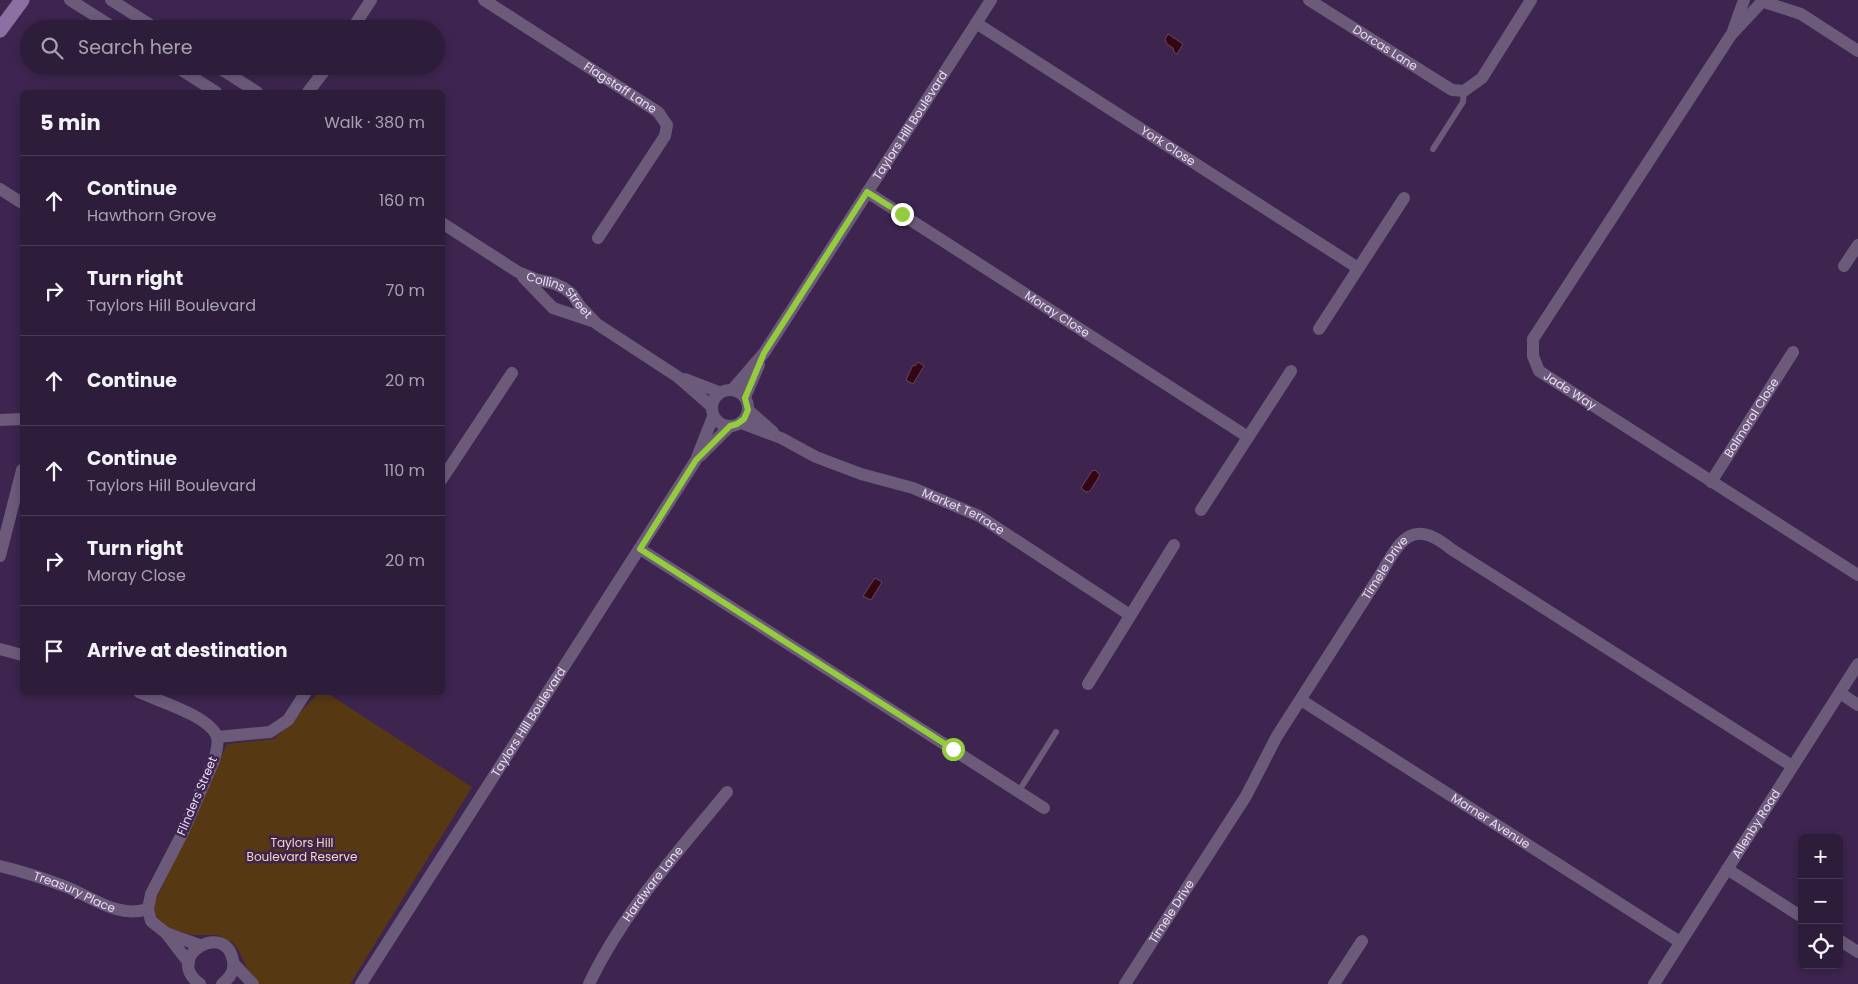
<!DOCTYPE html>
<html lang="en">
<head>
<meta charset="utf-8">
<style>
  :root { --surface:#2e1c3b; --page:#362542; --text:#f1f3f6; --muted:#a7a1af; --line:#493a55 }
  body { margin:0; font-family:Poppins,sans-serif; background:var(--page); color:var(--text) }
  .controls { position:absolute; right:15px; bottom:15px; display:grid; overflow:hidden; border-radius:8px; box-shadow:0 2px 8px #0003 }
  .controls button { width:45px; height:45px; display:grid; place-items:center; padding:0; border:0; border-bottom:1px solid var(--line); background:var(--surface); color:var(--text); font:25px sans-serif }
  .stop { position:absolute; width:15px; height:15px; margin:-11px; border:4px solid #93cc3d; border-radius:50%; background:#fff }
  .stop.end { background:#93cc3d; border-color:#fff; box-shadow:0 1px 5px #0008 }
  .list { margin:0; padding:0; list-style:none }
  h2 { display:flex; justify-content:space-between; align-items:center; height:65px; margin:0; padding:0 20px; font-size:21px }
  h2 small { font-size:16px; font-weight:400; color:var(--muted) }
  .list li { display:grid; grid-template-columns:32px 1fr auto; gap:15px; align-items:center; box-sizing:border-box; height:90px; padding:0 20px; border-top:1px solid var(--line) }
  .list b { display:block; font-size:19px; white-space:nowrap }
  .list p { margin:0; font-size:16px; white-space:nowrap; color:var(--muted) }
  .list em { font-size:16px; font-style:normal; color:var(--muted) }
  .icon { flex:none; width:28px; height:28px; fill:none; stroke:currentColor; stroke-width:2; stroke-linecap:round; stroke-linejoin:round }
  .map { position:relative; flex:none; width:1858px; height:984px; overflow:hidden }
  .search { position:absolute; background:var(--surface); box-shadow:0 2px 8px #0003; left:20px; top:20px; width:425px; height:55px; display:flex; align-items:center; gap:12px; box-sizing:border-box; padding:0 18px; border-radius:28px; color:var(--muted); font-size:19px }
  .panel { position:absolute; background:var(--surface); box-shadow:0 2px 8px #0003; left:20px; top:90px; width:425px; height:605px; border-radius:8px }
  .map>svg:first-child { display:block }
  .green { fill:#563813 }
  .water { fill:#340512; stroke:#6b4657 }
  .lines { fill:none; stroke-linecap:round; stroke-linejoin:round }
  .lane { stroke:#6c5a7b; stroke-width:6 }
  .street { stroke:#6c5a7b; stroke-width:12 }
  .secondary { stroke:#8c6fa3; stroke-width:15 }
  .route { stroke:#93cc3d; stroke-width:6 }
  .labels { text-anchor:middle; stroke-width:5; stroke-linejoin:round; paint-order:stroke }
  .street-label { font-size:12px; fill:#eadcf7; stroke:#3d254f }
  .park-label { font-size:12px; fill:#f9d7b2; stroke:#3d254f }
</style>
</head>
<body>
<div class="map">
<svg width="1858" height="984" viewBox="0 0 1858 984">
  <rect width="100%" height="100%" fill="#3d254f"/>
  <path class="green" d="M 318,693 L 327,693 L 472,787 L 350,984 L 260,984 L 248,970 L 239,951 L 232,942 L 217,935 L 192,935 L 164,926 L 156,916 L 154,904 L 227,744 L 274,739 L 289,725 Z"/>
  <g class="water">
    <path d="M 1168,34 L 1183,44 L 1177,54 L 1174,52 L 1173,48 L 1167,44 L 1165,39 Z"/>
    <path d="M 918,362 L 924,366 L 913,384 L 906,380 L 913,365 L 915,366 Z"/>
    <path d="M 1095,470 L 1100,475 L 1090,491 L 1086,492 L 1081,488 L 1092,471 Z"/>
    <path d="M 875,578 L 882,582 L 871,600 L 863,596 Z"/>
  </g>
  <g class="lines">
    <g class="lane">
      <path d="M 1433,149 L 1463,102 L 1464,91"/>
      <path d="M 1019,791 L 1056,732"/>
    </g>
    <g class="street">
      <path d="M 70,0 L 116,29"/>
      <path d="M 111,0 L 157,29"/>
      <path id="s1" d="M 484,0 L 658,112 L 667,125 L 665,136 L 598,238"/>
      <path id="s2" d="M 1309,0 L 1452,90 L 1464,91 L 1482,78 L 1531,0"/>
      <path d="M 1767,3 L 1801,14 L 1858,51"/>
      <path id="s3" d="M 1760,4 L 1731,35 L 1533,339 L 1533,356 L 1539,371 L 1858,575"/>
      <path id="s4" d="M 976,23 L 1358,268"/>
      <path d="M 352,29 L 371,0"/>
      <path d="M 1733,31 L 1744,0"/>
      <path d="M 175,66 L 216,92"/>
      <path d="M 216,66 L 257,92"/>
      <path d="M 308,92 L 328,66"/>
      <path d="M 0,189 L 22,203"/>
      <path id="s5" d="M 867,192 L 1248,437"/>
      <path id="s6" d="M 442,223 L 518,272 L 538,280 L 553,283 L 564,288 L 572,294 L 580,306 L 597,324 L 678,377 L 711,406"/>
      <path d="M 1844,266 L 1858,245"/>
      <path d="M 523,277 L 553,308 L 592,321"/>
      <path d="M 1319,329 L 1404,198"/>
      <path d="M 685,379 L 719,392"/>
      <path id="s7" d="M 733,389 L 764,353 L 991,0"/>
      <circle cx="730" cy="408" r="18"/>
      <path d="M 745,397 L 759,365"/>
      <path d="M 748,410 L 773,432"/>
      <path d="M 0,420 L 22,419"/>
      <path id="s8" d="M 741,423 L 781,438 L 816,457 L 861,474 L 913,488 L 979,516 L 1130,615"/>
      <path d="M 700,456 L 730,426"/>
      <path d="M 442,479 L 512,373"/>
      <path id="s9" d="M 1711,482 L 1793,352"/>
      <path d="M 1201,510 L 1291,371"/>
      <path d="M 640,549 L 1044,808"/>
      <path d="M 0,556 L 22,470"/>
      <path d="M 0,649 L 22,655"/>
      <path d="M 1088,684 L 1174,545"/>
      <path d="M 139,692 C 158,701 210,716 217,737 C 219,744 216,753 214,760 L 182,834 L 151,894 L 148,909 L 151,921 L 166,933 L 189,963"/>
      <path d="M 1840,693 L 1858,705"/>
      <path id="s10" d="M 1301,700 L 1680,942"/>
      <path d="M 217,737 L 270,732 L 288,720 L 306,692"/>
      <path id="s11" d="M 0,866 C 21,871 43,878 64,886 C 91,896 117,919 148,909"/>
      <path d="M 1727,869 L 1802,917"/>
      <path d="M 166,933 L 199,945"/>
      <path d="M 1839,940 L 1858,952"/>
      <path d="M 234,964 L 253,984"/>
      <path d="M 200,984 C 162,957 226,919 233,961 C 235,971 230,978 222,984"/>
      <path id="s12" d="M 361,984 L 696,460 L 713,417"/>
      <path id="s13" d="M 589,984 C 623,912 677,853 727,792"/>
      <path id="s14" d="M 1125,984 L 1246,796 L 1277,736 L 1382,572 C 1401,538 1414,518 1451,549 L 1792,766"/>
      <path d="M 1334,984 L 1362,941"/>
      <path id="s15" d="M 1654,984 L 1858,664"/>
    </g>
    <path class="secondary" d="M 0,30 L 22,0"/>
  </g>
  <g class="lines">
    <path class="route" d="M 902,214 L 867,192 L 764,353 L 745,398 L 748,410 L 744,419 L 737,424 L 730,426 L 696,460 L 640,549 L 953,749"/>
  </g>
  <g class="labels">
    <g class="street-label">
      <text dy="4" stroke="none"><textPath href="#s2" startOffset="90">Dorcas Lane</textPath></text>
      <text dy="4" stroke="none"><textPath href="#s1" startOffset="162">Flagstaff Lane</textPath></text>
      <text dy="4" stroke="none"><textPath href="#s7" startOffset="318">Taylors Hill Boulevard</textPath></text>
      <text dy="4" stroke="none"><textPath href="#s4" startOffset="228">York Close</textPath></text>
      <text dy="4" stroke="none"><textPath href="#s6" startOffset="139">Collins Street</textPath></text>
      <text dy="4" stroke="none"><textPath href="#s5" startOffset="226">Moray Close</textPath></text>
      <text dy="4" stroke="none"><textPath href="#s3" startOffset="475">Jade Way</textPath></text>
      <text dy="4" stroke="none"><textPath href="#s9" startOffset="76">Balmoral Close</textPath></text>
      <text dy="4" stroke="none"><textPath href="#s8" startOffset="240">Market Terrace</textPath></text>
      <text dy="4" stroke="none"><textPath href="#s14" startOffset="491">Timele Drive</textPath></text>
      <text dy="4" stroke="none"><textPath href="#s12" startOffset="311">Taylors Hill Boulevard</textPath></text>
      <text transform="translate(197 796) rotate(-67)" y="4">Flinders Street</text>
      <text dy="4" stroke="none"><textPath href="#s10" startOffset="225">Marner Avenue</textPath></text>
      <text dy="4" stroke="none"><textPath href="#s15" startOffset="190">Allenby Road</textPath></text>
      <text dy="4" stroke="none"><textPath href="#s13" startOffset="119">Hardware Lane</textPath></text>
      <text dy="4" stroke="none"><textPath href="#s11" startOffset="79">Treasury Place</textPath></text>
      <text dy="4" stroke="none"><textPath href="#s14" startOffset="86">Timele Drive</textPath></text>
    </g>
    <g class="park-label">
      <text x="302" y="847">Taylors Hill<tspan x="302" dy="14">Boulevard Reserve</tspan></text>
    </g>
  </g>
</svg>
<div class="controls">
<button>+</button>
<button>−</button>
<button><svg class="icon" aria-label="locate" viewBox="0 0 24 24"><circle cx="12" cy="12" r="6"/><path d="M12 2v4M12 18v4M2 12h4M18 12h4"/></svg></button>
</div>
<div class="stop" style="left:953px;top:749px"></div>
<div class="stop end" style="left:902px;top:214px"></div>
<div class="search"><svg class="icon" aria-label="search" viewBox="0 0 24 24"><circle cx="10" cy="10" r="6"/><path d="M15 15l6 6"/></svg>Search here</div>
<section class="panel">
<h2>5 min<small>Walk · 380 m</small></h2>
<ul class="list">
<li><svg class="icon" aria-label="ahead" viewBox="0 0 24 24"><path d="M12 20V5M6 11l6-6 6 6"/></svg><div><b>Continue</b><p>Hawthorn Grove</p></div><em>160 m</em></li>
<li><svg class="icon" aria-label="right" viewBox="0 0 24 24"><path d="M7 20v-9h11M14 6l5 5-5 5"/></svg><div><b>Turn right</b><p>Taylors Hill Boulevard</p></div><em>70 m</em></li>
<li><svg class="icon" aria-label="ahead" viewBox="0 0 24 24"><path d="M12 20V5M6 11l6-6 6 6"/></svg><div><b>Continue</b></div><em>20 m</em></li>
<li><svg class="icon" aria-label="ahead" viewBox="0 0 24 24"><path d="M12 20V5M6 11l6-6 6 6"/></svg><div><b>Continue</b><p>Taylors Hill Boulevard</p></div><em>110 m</em></li>
<li><svg class="icon" aria-label="right" viewBox="0 0 24 24"><path d="M7 20v-9h11M14 6l5 5-5 5"/></svg><div><b>Turn right</b><p>Moray Close</p></div><em>20 m</em></li>
<li><svg class="icon" aria-label="arrive" viewBox="0 0 24 24"><path d="M6 21V4h12l-3 4 3 4H6"/></svg><div><b>Arrive at destination</b></div></li>
</ul>
</section>
</div>
</body>
</html>
